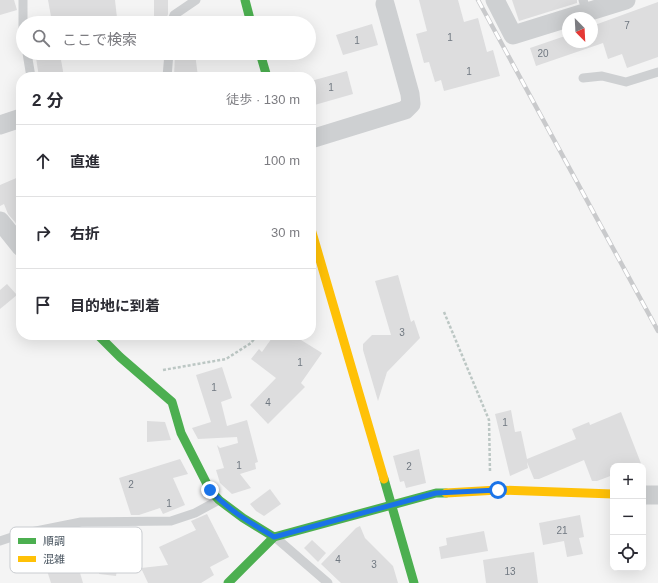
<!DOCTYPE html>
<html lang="ja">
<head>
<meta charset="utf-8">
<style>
  :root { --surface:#fff; --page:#f7f7f7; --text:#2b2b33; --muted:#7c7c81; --line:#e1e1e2 }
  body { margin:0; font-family:Arial,"Noto Sans JP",sans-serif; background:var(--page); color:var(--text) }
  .controls { position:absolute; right:12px; bottom:12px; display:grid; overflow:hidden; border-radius:8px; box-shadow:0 4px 16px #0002 }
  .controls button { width:36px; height:36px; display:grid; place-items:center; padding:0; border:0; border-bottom:1px solid var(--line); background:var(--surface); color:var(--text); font:20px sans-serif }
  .compass { position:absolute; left:562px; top:12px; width:36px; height:36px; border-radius:50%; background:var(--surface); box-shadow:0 4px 16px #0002; rotate:156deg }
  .stop { position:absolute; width:12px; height:12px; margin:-9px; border:3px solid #1a73e8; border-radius:50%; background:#fff }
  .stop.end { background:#1a73e8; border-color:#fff; box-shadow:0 1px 4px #0008 }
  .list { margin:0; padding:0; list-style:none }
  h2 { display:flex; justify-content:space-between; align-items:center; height:52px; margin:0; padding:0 16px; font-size:17px }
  h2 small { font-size:13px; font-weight:400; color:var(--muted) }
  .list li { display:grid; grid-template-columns:26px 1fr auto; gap:12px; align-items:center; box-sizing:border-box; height:72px; padding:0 16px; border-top:1px solid var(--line) }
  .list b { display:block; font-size:15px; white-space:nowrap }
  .list em { font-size:13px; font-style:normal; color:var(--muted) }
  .icon { flex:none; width:22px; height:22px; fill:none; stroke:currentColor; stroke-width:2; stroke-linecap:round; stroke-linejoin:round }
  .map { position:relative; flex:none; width:658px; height:583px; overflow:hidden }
  .search { position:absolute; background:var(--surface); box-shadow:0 4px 16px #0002; left:16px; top:16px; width:300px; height:44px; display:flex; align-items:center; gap:10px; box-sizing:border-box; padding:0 14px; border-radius:22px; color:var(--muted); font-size:15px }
  .panel { position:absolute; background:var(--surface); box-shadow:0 4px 16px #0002; left:16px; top:72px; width:300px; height:268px; border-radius:16px }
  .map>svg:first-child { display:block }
  .building { fill:#ddddde }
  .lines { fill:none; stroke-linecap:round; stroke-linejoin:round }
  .path { stroke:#bcc7c4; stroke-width:2.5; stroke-dasharray:3 2; stroke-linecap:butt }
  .lane { stroke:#ced0d2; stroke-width:9 }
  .street { stroke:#ced0d2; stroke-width:19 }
  .fast { stroke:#4caf50; stroke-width:9 }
  .slow { stroke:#ffc107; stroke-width:9 }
  .rail-casing { stroke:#c9cacc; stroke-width:4.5 }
  .rail { stroke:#fff; stroke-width:3; stroke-dasharray:9; stroke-linecap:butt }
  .route { stroke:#1a73e8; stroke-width:5 }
  .labels { text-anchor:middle; stroke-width:3; stroke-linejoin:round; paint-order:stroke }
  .number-label { font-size:10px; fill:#707881 }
  .key { fill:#fff; stroke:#c9ccd0; stroke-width:1 }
  .key-label { font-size:11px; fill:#4a5661 }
</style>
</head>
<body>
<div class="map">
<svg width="658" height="583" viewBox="0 0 658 583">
  <rect width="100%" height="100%" fill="#f4f4f4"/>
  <g class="building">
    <path d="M 0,0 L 14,0 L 17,10 L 0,15 Z"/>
    <path d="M 48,0 L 115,0 L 117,18 L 52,22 Z"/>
    <path d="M 154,0 L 168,0 L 168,14 L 165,23 L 154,23 Z"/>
    <path d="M 419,0 L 458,0 L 464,22 L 478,18 L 487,52 L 493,50 L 500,76 L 444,91 L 441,80 L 435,82 L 429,62 L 424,63 L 416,34 L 427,31 Z"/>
    <path d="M 512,0 L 577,0 L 577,3 L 519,21 Z"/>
    <path d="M 658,2 L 658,57 L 627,68 L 622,54 L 608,59 L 603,43 L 536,66 L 530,48 L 568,35 L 568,42 L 592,42 L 592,26 Z"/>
    <path d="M 372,24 L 378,45 L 343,55 L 336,35 Z"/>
    <path d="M 195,53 L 198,77 L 174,77 L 175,54 Z"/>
    <path d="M 60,54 L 64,77 L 39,77 L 36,58 Z"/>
    <path d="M 347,71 L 353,94 L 311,106 L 311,81 Z"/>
    <path d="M 21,176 L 21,229 L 8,214 L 4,204 L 0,206 L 0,185 Z"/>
    <path d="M 398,275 L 411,322 L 414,320 L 420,338 L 387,372 L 378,401 L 363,350 L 363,344 L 372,335 L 391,335 L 375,281 Z"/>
    <path d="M 7,284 L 17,295 L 0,309 L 0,290 Z"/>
    <path d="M 274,335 L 293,335 L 322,353 L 301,383 L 305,387 L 268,424 L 250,405 L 276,378 L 251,359 L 259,349 L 262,352 Z"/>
    <path d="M 222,367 L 232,398 L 221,402 L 227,426 L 247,420 L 258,462 L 255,463 L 256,469 L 240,474 L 251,488 L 232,494 L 220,483 L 216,470 L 224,468 L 217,445 L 220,448 L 238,443 L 237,437 L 198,439 L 192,428 L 211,422 L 196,375 Z"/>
    <path d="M 511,410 L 515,432 L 521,431 L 527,459 L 576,439 L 572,429 L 589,422 L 590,425 L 621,412 L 642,466 L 613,466 L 613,475 L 597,481 L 592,481 L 584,460 L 539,479 L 534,479 L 527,462 L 528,468 L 510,476 L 495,414 Z"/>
    <path d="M 147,421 L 165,422 L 171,440 L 147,442 Z"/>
    <path d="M 419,449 L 426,483 L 406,488 L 404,481 L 400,482 L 393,456 Z"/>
    <path d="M 180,459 L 188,474 L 173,478 L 185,505 L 163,514 L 160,508 L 139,515 L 131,515 L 119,478 Z"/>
    <path d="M 270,489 L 281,504 L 264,516 L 256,511 L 250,504 Z"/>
    <path d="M 207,514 L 229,557 L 210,567 L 214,575 L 201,583 L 148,583 L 141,568 L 168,565 L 159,547 L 196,530 L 191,521 Z"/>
    <path d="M 580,515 L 584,537 L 579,538 L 583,554 L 567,557 L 564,541 L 543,545 L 539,523 Z"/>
    <path d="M 360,526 L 365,538 L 393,566 L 398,583 L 341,583 L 321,564 L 356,528 Z"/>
    <path d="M 484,531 L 488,551 L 441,559 L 439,547 L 447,545 L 446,538 Z"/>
    <path d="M 105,534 L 122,537 L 116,576 L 99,574 Z"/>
    <path d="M 312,540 L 326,553 L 318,562 L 304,548 Z"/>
    <path d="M 73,549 L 83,583 L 51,583 L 43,558 Z"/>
    <path d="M 534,552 L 538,583 L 486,583 L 483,560 Z"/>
  </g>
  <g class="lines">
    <g class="path">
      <path d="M 444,312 L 489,420 L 490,472"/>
      <path d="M 163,370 L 226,359 L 251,343 L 257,335"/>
    </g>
    <g class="lane">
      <path d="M 23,0 L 23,31"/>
      <path d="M 583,0 L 587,12"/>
      <path d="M 171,23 L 174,15 L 196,0"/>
      <path d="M 27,53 L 31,77"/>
      <path d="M 167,77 L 169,53"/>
      <path d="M 583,78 L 602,76 L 626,82 L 658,72"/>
      <path d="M 276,538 L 328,583"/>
      <path d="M 0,541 L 21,534 L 81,522 L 171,521 L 195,513 L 219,500"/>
    </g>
    <g class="street">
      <path d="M 495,0 L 513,35 L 626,0"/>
      <path d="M 0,125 L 21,118"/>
      <path d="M 311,139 L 405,110 L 411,104 L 410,94 L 385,4"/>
      <path d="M 0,221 L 21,247"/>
      <path d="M 643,495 L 658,495"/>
    </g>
    <g class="fast">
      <path d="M 245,0 L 251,23"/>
      <path d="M 260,53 L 267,77"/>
      <path d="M 98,335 L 120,357 L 172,402 L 181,433 L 210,490 L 219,500 L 243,518 L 274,537"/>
      <path d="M 384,479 L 414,583"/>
      <path d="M 228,583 L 274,537 L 436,493 L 446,493"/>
    </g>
    <g class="slow">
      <path d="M 311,229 L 384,479"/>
      <path d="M 446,493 L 498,490 L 613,494"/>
    </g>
    <g class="rail-casing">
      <path id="rail" d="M 478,0 L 658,331"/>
    </g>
    <use href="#rail" class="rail"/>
  </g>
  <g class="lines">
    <path class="route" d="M 210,490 C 228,510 251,523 274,537 L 436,493 L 498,490"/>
  </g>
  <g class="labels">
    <g class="number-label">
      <text x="627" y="29">7</text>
      <text x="450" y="41">1</text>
      <text x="357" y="44">1</text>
      <text x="543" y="57">20</text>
      <text x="469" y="75">1</text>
      <text x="331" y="91">1</text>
      <text x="402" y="336">3</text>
      <text x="300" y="366">1</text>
      <text x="214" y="391">1</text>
      <text x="268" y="406">4</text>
      <text x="505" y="426">1</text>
      <text x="239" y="469">1</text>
      <text x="409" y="470">2</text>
      <text x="131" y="488">2</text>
      <text x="169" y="507">1</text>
      <text x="562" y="534">21</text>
      <text x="338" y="563">4</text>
      <text x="374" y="568">3</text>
      <text x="510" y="575">13</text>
    </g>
  </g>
  <rect x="10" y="527" width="132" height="46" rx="6" class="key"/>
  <rect x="18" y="538" width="18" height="6" fill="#4caf50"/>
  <rect x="18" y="556" width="18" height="6" fill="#ffc107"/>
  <g class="key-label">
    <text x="43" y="545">順調</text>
    <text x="43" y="563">混雑</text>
  </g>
</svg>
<div class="controls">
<button>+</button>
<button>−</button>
<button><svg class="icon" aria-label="locate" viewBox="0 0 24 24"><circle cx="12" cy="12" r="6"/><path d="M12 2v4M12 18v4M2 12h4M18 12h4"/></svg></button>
</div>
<svg class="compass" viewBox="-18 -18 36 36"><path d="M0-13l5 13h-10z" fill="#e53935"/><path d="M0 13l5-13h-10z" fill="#7c7c81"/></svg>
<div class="stop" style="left:498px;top:490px"></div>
<div class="stop end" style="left:210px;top:490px"></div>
<div class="search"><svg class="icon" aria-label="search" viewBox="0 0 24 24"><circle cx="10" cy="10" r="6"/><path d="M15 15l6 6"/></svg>ここで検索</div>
<section class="panel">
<h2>2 分<small>徒歩 · 130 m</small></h2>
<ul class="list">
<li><svg class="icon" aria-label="ahead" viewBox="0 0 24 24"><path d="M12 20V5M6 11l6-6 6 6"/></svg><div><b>直進</b></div><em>100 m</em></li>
<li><svg class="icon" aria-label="right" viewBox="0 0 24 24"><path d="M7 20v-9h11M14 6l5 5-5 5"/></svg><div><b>右折</b></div><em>30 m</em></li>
<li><svg class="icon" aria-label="arrive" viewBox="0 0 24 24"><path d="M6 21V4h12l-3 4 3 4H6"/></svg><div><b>目的地に到着</b></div></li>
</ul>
</section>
</div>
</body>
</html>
